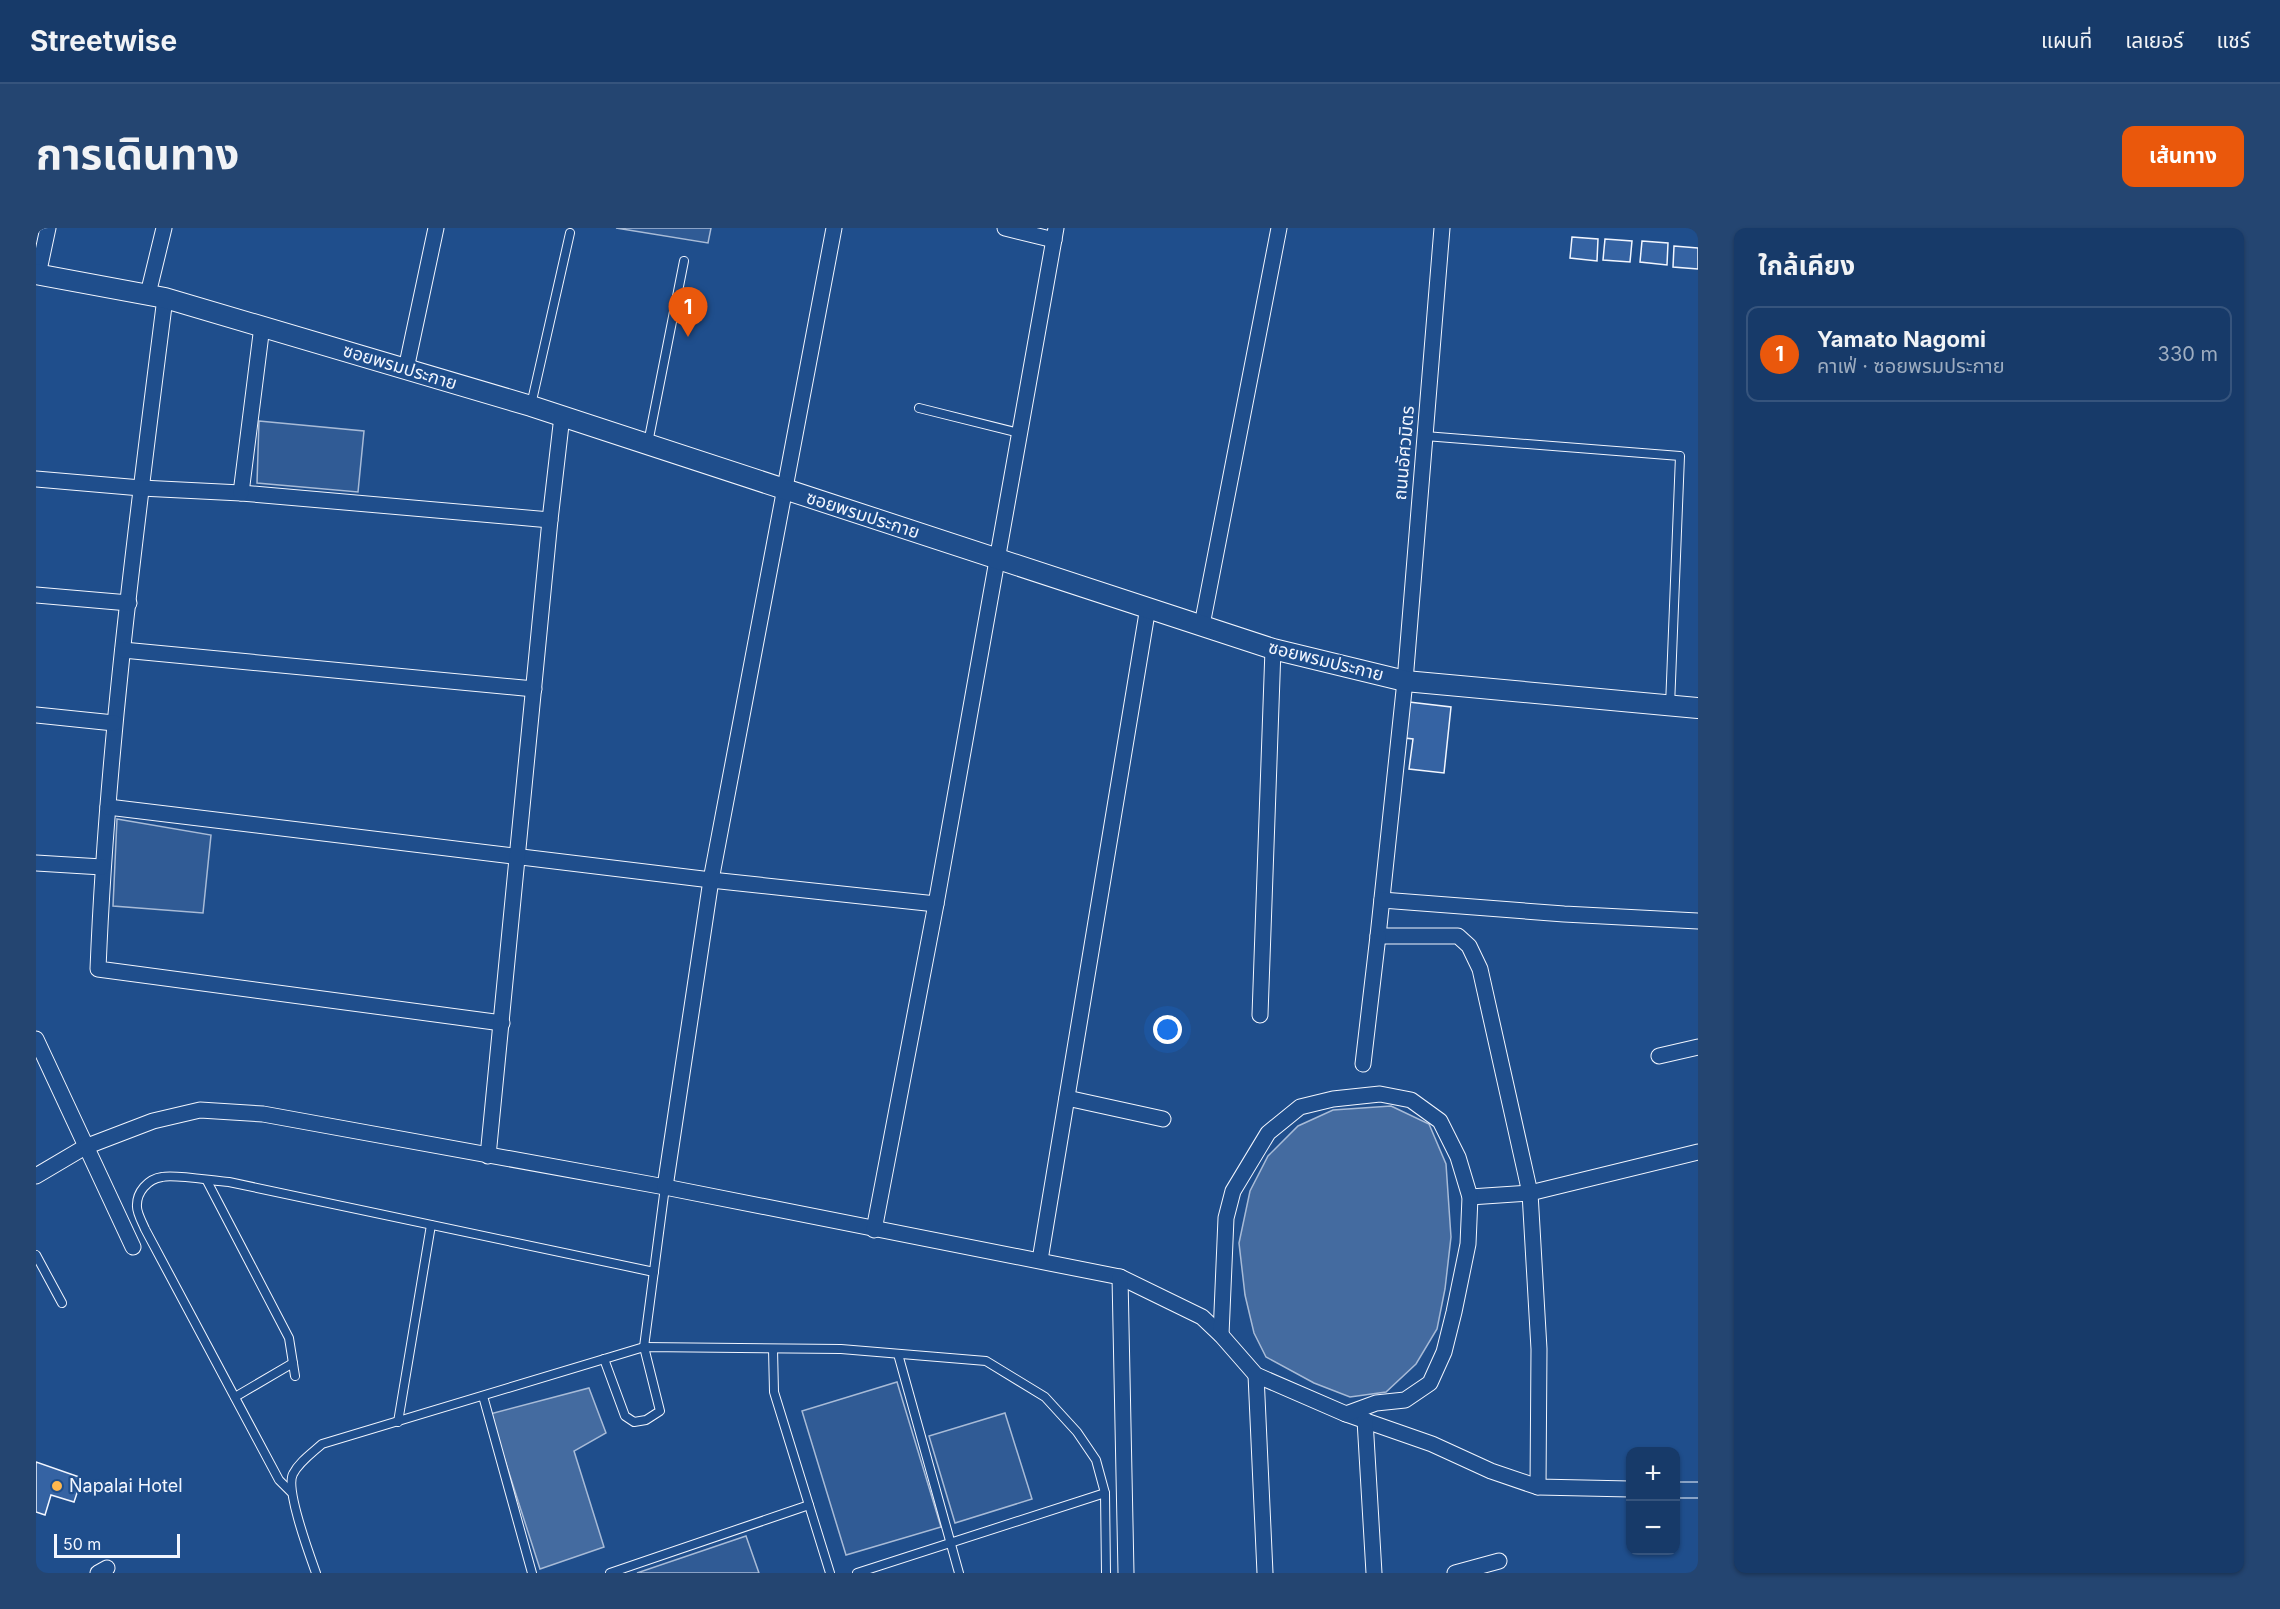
<!DOCTYPE html>
<html lang="th">
<head>
<meta charset="utf-8">
<style>
  :root { --surface:#173a69; --page:#244571; --text:#f1f3f6; --muted:#9eadc0; --line:#36547d; --accent:#ea580c }
  body { margin:0; font-family:Inter,"Noto Sans Thai",sans-serif; background:var(--page); color:var(--text) }
  .controls { position:absolute; right:18px; bottom:18px; display:grid; overflow:hidden; border-radius:12px; box-shadow:0 2px 4px #0004 }
  .controls button { width:54px; height:54px; display:grid; place-items:center; padding:0; border:0; border-bottom:2px solid var(--line); background:var(--surface); color:var(--text); font:30px sans-serif }
  .scale { position:absolute; left:18px; bottom:15px; width:126px; box-sizing:border-box; padding-left:6px; border:3px solid #f2f6ff; border-top:0; font-size:16px; line-height:21px; white-space:nowrap; color:#f2f6ff; -webkit-text-stroke:4px #1f4e8c; paint-order:stroke }
  .you { position:absolute; left:1132px; top:802px; width:21px; height:21px; margin:-15px; border:4px solid #fff; border-radius:50%; background:#1a73e8; box-shadow:0 0 0 9px #1a73e833 }
  .badge { display:grid; place-items:center; width:39px; height:39px; border-radius:50%; background:var(--accent); color:#fff; font-size:20px; font-weight:700 }
  .pin { position:absolute; translate:-50% -50px; filter:drop-shadow(0 2px 3px #0008) }
  .pin::after { content:''; position:absolute; top:32px; width:21px; height:18px; background:inherit; clip-path:polygon(0 0,100% 0,50% 100%) }
  .list { margin:0; padding:0; list-style:none }
  h2 { display:flex; justify-content:space-between; align-items:center; height:78px; margin:0; padding:0 24px; font-size:26px }
  h2 small { font-size:20px; font-weight:400; color:var(--muted) }
  .list li { display:grid; grid-template-columns:39px 1fr auto; gap:18px; align-items:center; box-sizing:border-box; height:96px; margin:0 12px 12px; padding:0 12px; border:2px solid var(--line); border-radius:12px }
  .list b { display:block; font-size:22px; white-space:nowrap }
  .list p { margin:0; font-size:20px; white-space:nowrap; color:var(--muted) }
  .list em { font-size:20px; font-style:normal; color:var(--muted) }
  .map { position:relative; flex:none; width:1662px; height:1345px; overflow:hidden; border-radius:12px }
  header { display:flex; align-items:center; gap:36px; box-sizing:border-box; height:84px; padding:0 30px; background:var(--surface); border-bottom:2px solid var(--line) }
  header strong { font-size:28px }
  nav { display:flex; gap:33px; margin-inline-start:auto; font-size:21px }
  .intro { display:flex; align-items:center; justify-content:space-between; box-sizing:border-box; height:144px; padding:0 36px }
  h1 { margin:0; font-size:42px }
  .button { padding:15px 27px; border-radius:12px; background:var(--accent); color:#fff; font-size:21px; font-weight:700 }
  main { display:flex; gap:36px; padding:0 36px }
  aside { flex:1; background:var(--surface); border-radius:12px; box-shadow:0 2px 4px #0004 }
  .map>svg:first-child { display:block }
  .built { fill:#305b95; stroke:#a8bbd7; stroke-width:1.5 }
  .water { fill:#446ba0; stroke:#a8bbd7; stroke-width:1.5 }
  .building { fill:#3563a3; stroke:#f2f6ff; stroke-width:1.5 }
  .lines { fill:none; stroke-linecap:round; stroke-linejoin:round }
  .service-casing { stroke:#f2f6ff; stroke-width:10 }
  .minor-casing { stroke:#f2f6ff; stroke-width:17 }
  .tertiary-casing { stroke:#f2f6ff; stroke-width:22 }
  .service { stroke:#1f4e8c; stroke-width:8 }
  .minor { stroke:#1f4e8c; stroke-width:15 }
  .tertiary { stroke:#1f4e8c; stroke-width:20 }
  .poi-dot { fill:#ffb74d; stroke:#1f4e8c; stroke-width:2 }
  .labels { text-anchor:middle; stroke-width:4.5; stroke-linejoin:round; paint-order:stroke }
  .street-label { font-size:18px; fill:#f2f6ff; stroke:#1f4e8c }
  .poi-label { font-size:18px; fill:#f2f6ff; stroke:#1f4e8c; text-anchor:start }
</style>
</head>
<body>
<header>
<strong>Streetwise</strong>
<nav><a>แผนที่</a><a>เลเยอร์</a><a>แชร์</a></nav>
</header>
<div class="intro"><h1>การเดินทาง</h1><a class="button">เส้นทาง</a></div>
<main>
<div class="map">
<svg width="1662" height="1345" viewBox="0 0 1662 1345">
  <rect width="100%" height="100%" fill="#1f4e8c"/>
  <g class="built">
    <path d="M 580,0 L 675,0 L 672,15 Z"/>
    <path d="M 223,193 L 328,203 L 322,264 L 221,255 Z"/>
    <path d="M 81,591 L 175,607 L 167,685 L 77,678 Z"/>
    <path d="M 861,1154 L 905,1299 L 810,1327 L 766,1183 Z"/>
    <path d="M 969,1185 L 996,1271 L 919,1295 L 893,1208 Z"/>
    <path d="M 710,1308 L 723,1345 L 601,1345 Z"/>
  </g>
  <g class="water">
    <path d="M 1355,878 L 1393,896 L 1410,936 L 1415,1009 L 1409,1061 L 1401,1101 L 1380,1136 L 1350,1164 L 1314,1169 L 1278,1155 L 1230,1129 L 1218,1105 L 1209,1067 L 1203,1015 L 1214,963 L 1232,928 L 1262,898 L 1297,882 Z"/>
    <path d="M 553,1160 L 570,1205 L 538,1223 L 568,1319 L 504,1341 L 454,1186 Z"/>
  </g>
  <g class="building">
    <path d="M 1536,9 L 1562,11 L 1561,33 L 1534,30 Z"/>
    <path d="M 1569,11 L 1596,13 L 1594,34 L 1567,32 Z"/>
    <path d="M 1606,13 L 1632,15 L 1631,37 L 1604,34 Z"/>
    <path d="M 1638,18 L 1662,20 L 1662,41 L 1637,39 Z"/>
    <path d="M 1373,474 L 1415,479 L 1408,545 L 1373,541 L 1377,511 L 1369,510 Z"/>
    <path d="M 0,1234 L 46,1250 L 38,1274 L 15,1267 L 9,1287 L 0,1284 Z"/>
  </g>
  <g class="lines">
    <g class="service-casing">
      <g id="service">
        <path d="M 495,177 L 534,5"/>
        <path d="M 883,180 L 983,205"/>
        <path d="M 1389,208 L 1644,228 L 1634,478"/>
        <path d="M 612,215 L 648,33"/>
        <path d="M 171,953 L 253,1110 L 259,1148"/>
        <path d="M 0,1027 L 26,1075"/>
        <path d="M 737,1121 L 738,1164 L 794,1345"/>
        <path d="M 862,1126 L 923,1345"/>
        <path d="M 568,1131 L 589,1188 L 598,1194 L 610,1192 L 624,1183 L 608,1119 L 629,959"/>
        <path d="M 447,1168 L 496,1345"/>
        <path d="M 199,1169 L 257,1135"/>
        <path d="M 362,1194 L 395,997"/>
        <path d="M 255,1264 L 243,1252 L 109,1001 C 106,994 101,985 101,979 C 100,964 112,951 126,949 C 139,946 177,953 193,954 L 618,1044"/>
        <path d="M 280,1345 C 274,1328 249,1261 257,1246 C 263,1234 276,1225 286,1216 L 608,1119 L 805,1121 L 950,1133 L 1009,1169 L 1041,1204 L 1060,1232 L 1069,1265 L 1070,1345"/>
        <path d="M 574,1345 L 773,1277"/>
        <path d="M 821,1345 L 1069,1265"/>
      </g>
    </g>
    <g class="minor-casing">
      <g id="minor">
        <path d="M 969,0 L 1018,12"/>
        <path d="M 1406,0 L 1369,453 L 1342,708 L 1422,708 L 1433,718 L 1444,741 L 1494,965 L 1503,1121 L 1502,1259"/>
        <path d="M 2,47 L 12,0"/>
        <path d="M 112,66 L 128,0"/>
        <path d="M 129,70 C 101,293 71,516 62,741 L 466,795"/>
        <path d="M 370,141 L 400,0"/>
        <path d="M 0,251 L 105,260 L 205,265 L 514,292"/>
        <path d="M 205,265 L 226,98"/>
        <path d="M 0,367 L 93,375"/>
        <path d="M 1166,397 L 1243,0"/>
        <path d="M 87,422 L 498,461"/>
        <path d="M 0,487 L 78,495"/>
        <path d="M 72,579 L 675,652 L 900,676"/>
        <path d="M 0,635 L 66,639"/>
        <path d="M 1346,672 L 1528,686 L 1662,693"/>
        <path d="M 1224,787 L 1237,421"/>
        <path d="M 0,811 L 97,1019"/>
        <path d="M 1623,828 L 1662,819"/>
        <path d="M 1327,836 L 1342,708"/>
        <path d="M 1031,870 L 1127,891"/>
        <path d="M 452,928 L 514,292 L 526,188"/>
        <path d="M 0,948 L 49,919 L 117,893 L 164,882 L 227,886 L 629,959 L 1084,1049 L 1166,1089 L 1185,1107 L 1220,1147 L 1310,1186 L 1396,1216 L 1455,1243 L 1502,1259 L 1594,1261"/>
        <path d="M 629,959 L 675,652 L 798,0"/>
        <path d="M 1434,969 L 1494,965 L 1662,924"/>
        <path d="M 838,1002 L 900,676 L 1020,0"/>
        <path d="M 1004,1032 L 1112,379"/>
        <path d="M 1084,1049 L 1090,1345"/>
        <path d="M 1185,1107 L 1190,990 L 1197,963 L 1232,905 L 1264,879 L 1297,871 L 1344,866 L 1375,872 L 1404,893 L 1422,929 L 1434,969 L 1432,1016 L 1418,1084 L 1408,1124 L 1394,1155 L 1369,1172 L 1340,1175 L 1310,1186"/>
        <path d="M 1220,1147 L 1229,1345"/>
        <path d="M 1329,1192 L 1338,1345"/>
        <path d="M 1640,1262 L 1662,1262"/>
        <path d="M 62,1345 L 71,1340"/>
        <path d="M 1419,1345 L 1463,1333"/>
      </g>
    </g>
    <g class="tertiary-casing">
      <path id="tertiary" d="M 0,46 L 129,70 L 495,178 L 1237,421 L 1369,453 L 1662,480"/>
    </g>
    <use href="#service" class="service"/>
    <use href="#minor" class="minor"/>
    <use href="#tertiary" class="tertiary"/>
  </g>
  <circle class="poi-dot" cx="21" cy="1258" r="6"/>
  <g class="labels">
    <g class="street-label">
      <text transform="translate(364 139) rotate(17)" y="6">ซอยพรมประกาย</text>
      <text transform="translate(1368 225) rotate(-85)" y="6">ถนนอัศวมิตร</text>
      <text transform="translate(827 287) rotate(18)" y="6">ซอยพรมประกาย</text>
      <text transform="translate(1290 433) rotate(14)" y="6">ซอยพรมประกาย</text>
    </g>
    <g class="poi-label">
      <text x="33" y="1264">Napalai Hotel</text>
    </g>
  </g>
</svg>
<div class="controls">
<button>+</button>
<button>−</button>
</div>
<div class="scale">50 m</div>
<div class="you"></div>
<div class="pin badge" style="left:652px;top:109px">1</div>
</div>
<aside>
<h2>ใกล้เคียง<small></small></h2>
<ul class="list">
<li><span class="badge">1</span><div><b>Yamato Nagomi</b><p>คาเฟ่ · ซอยพรมประกาย</p></div><em>330 m</em></li>
</ul>
</aside>
</main>
</body>
</html>
